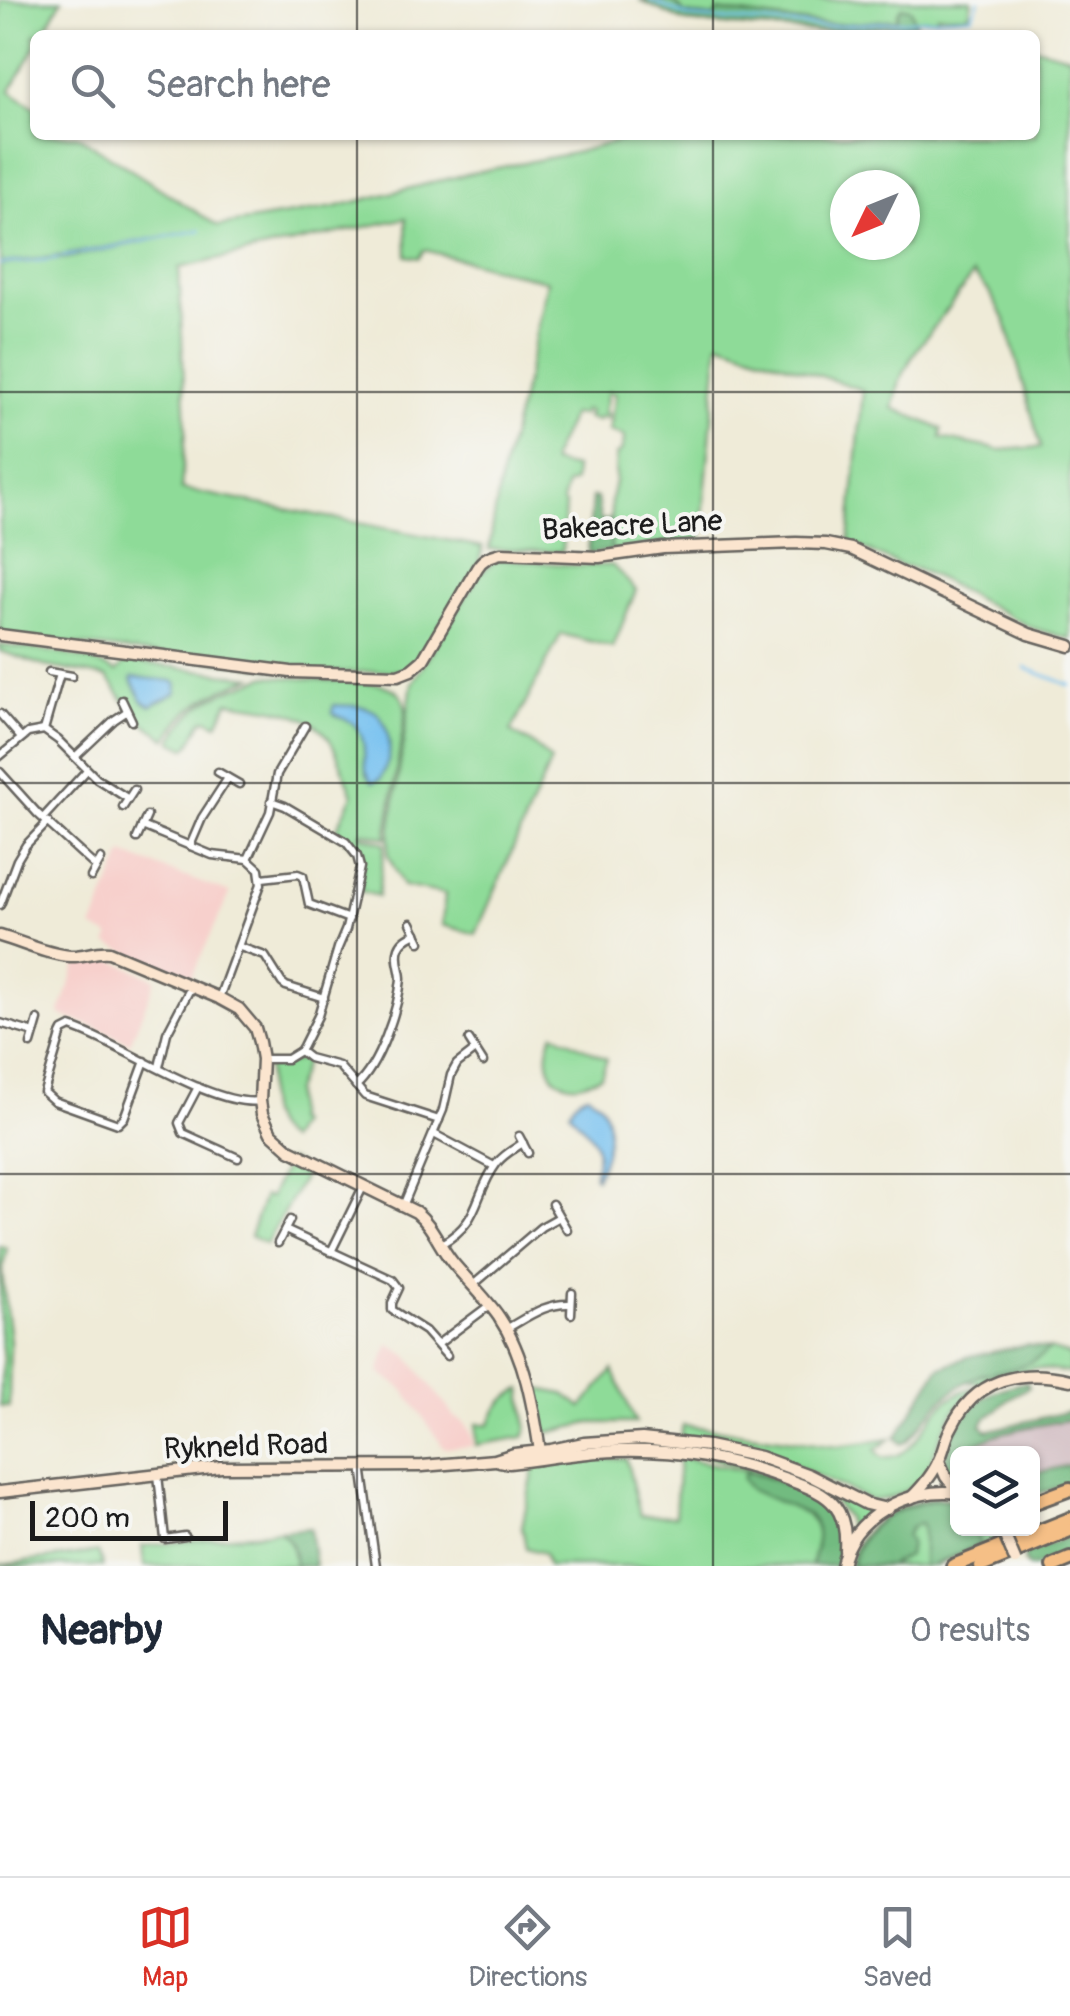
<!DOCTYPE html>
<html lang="en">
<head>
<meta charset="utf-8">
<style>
  :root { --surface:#fff; --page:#f2f2f3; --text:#1f2937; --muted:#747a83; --line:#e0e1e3; --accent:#d93025 }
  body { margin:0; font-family:Pangolin,sans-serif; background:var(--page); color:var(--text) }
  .controls { position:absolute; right:30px; bottom:30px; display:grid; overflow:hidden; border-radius:15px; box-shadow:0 2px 8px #0004 }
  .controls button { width:90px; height:90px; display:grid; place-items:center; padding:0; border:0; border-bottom:2px solid var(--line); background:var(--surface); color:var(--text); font:50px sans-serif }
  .compass { position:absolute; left:830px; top:170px; width:90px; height:90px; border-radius:50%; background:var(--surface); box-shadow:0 2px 8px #0004; rotate:227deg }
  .scale { position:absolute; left:30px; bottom:25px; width:198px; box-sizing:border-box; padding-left:10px; border:5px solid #1c1c1c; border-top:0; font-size:28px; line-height:35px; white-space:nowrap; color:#1c1c1c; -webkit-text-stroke:8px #f6f6f2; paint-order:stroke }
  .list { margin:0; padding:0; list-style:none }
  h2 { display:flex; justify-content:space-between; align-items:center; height:130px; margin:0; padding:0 40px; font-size:42px }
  h2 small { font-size:32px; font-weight:400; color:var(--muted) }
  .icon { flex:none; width:55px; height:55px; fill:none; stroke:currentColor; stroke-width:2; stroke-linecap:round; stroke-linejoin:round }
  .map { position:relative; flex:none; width:1070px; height:1566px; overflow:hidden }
  .search { position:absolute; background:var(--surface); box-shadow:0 2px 8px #0004; left:30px; right:30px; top:30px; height:110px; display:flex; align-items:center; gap:25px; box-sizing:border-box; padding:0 35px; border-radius:15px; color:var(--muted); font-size:38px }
  .sheet { height:310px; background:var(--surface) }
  nav { display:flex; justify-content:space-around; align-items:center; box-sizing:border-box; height:140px; border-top:2px solid var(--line); background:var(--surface); font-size:28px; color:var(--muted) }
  nav a { display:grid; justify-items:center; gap:5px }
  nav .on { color:var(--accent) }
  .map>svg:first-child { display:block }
  .built { fill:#f7d0cc }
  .industrial { fill:#d2bec3 }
  .green { fill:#8edb98; stroke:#557c5a; stroke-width:2.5; fill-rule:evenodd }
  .forest { fill:#72bb80; stroke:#476c4e; stroke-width:2.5 }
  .water { fill:#77c1f0; stroke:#4a6e86; stroke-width:2.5 }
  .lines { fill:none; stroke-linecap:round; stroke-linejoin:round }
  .stream { stroke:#77c1f0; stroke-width:2.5 }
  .street-casing { stroke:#66645e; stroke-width:11 }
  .secondary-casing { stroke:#66645e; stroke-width:15 }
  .highway-casing { stroke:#66645e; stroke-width:18 }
  .street { stroke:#fff; stroke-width:6 }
  .secondary { stroke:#fbe5cf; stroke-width:10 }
  .highway { stroke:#f5bf86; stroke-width:12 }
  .secondary-bridge-casing { stroke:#66645e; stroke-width:15; stroke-linecap:butt }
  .secondary-bridge { stroke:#fbe5cf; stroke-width:10 }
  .grid { fill:none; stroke:#1c1c1c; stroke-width:2.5; stroke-opacity:0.55 }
  .labels { text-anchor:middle; stroke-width:8; stroke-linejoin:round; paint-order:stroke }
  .street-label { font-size:30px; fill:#1c1c1c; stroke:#f6f6f2 }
</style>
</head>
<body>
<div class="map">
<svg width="1070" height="1566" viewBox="0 0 1070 1566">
  <rect width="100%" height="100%" fill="#f6f6f2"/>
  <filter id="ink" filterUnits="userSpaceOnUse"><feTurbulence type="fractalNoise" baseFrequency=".01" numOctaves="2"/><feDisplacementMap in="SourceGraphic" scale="20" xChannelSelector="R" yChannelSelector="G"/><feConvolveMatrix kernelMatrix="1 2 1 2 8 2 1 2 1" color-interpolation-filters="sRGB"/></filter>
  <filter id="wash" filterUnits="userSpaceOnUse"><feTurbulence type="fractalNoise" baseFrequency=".0048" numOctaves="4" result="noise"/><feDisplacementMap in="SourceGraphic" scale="40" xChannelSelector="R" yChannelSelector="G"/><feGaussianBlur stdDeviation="2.25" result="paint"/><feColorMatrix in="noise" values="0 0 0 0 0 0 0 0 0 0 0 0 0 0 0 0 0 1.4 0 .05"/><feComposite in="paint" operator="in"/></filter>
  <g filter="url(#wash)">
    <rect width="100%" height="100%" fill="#efebd8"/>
    <g class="built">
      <path d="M 123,854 L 230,893 L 191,978 L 107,944 L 110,936 L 92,928 Z"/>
      <path d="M 98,959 L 112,960 L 156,979 L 130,1043 L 97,1028 L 59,1015 L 77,964 Z"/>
      <path d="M 389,1344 L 408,1356 L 455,1417 L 464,1422 L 471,1433 L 474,1446 L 444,1448 L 404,1390 L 379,1372 Z"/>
    </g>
    <path class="industrial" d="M 1070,1419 L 1070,1465 L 1033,1474 L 1032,1454 L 971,1454 L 971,1447 L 976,1443 L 1004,1431 Z"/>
    <g class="green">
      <path d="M 0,0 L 62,0 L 42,35 L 35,35 L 35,48 L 10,91 L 35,108 L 35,135 L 77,135 L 218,226 L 335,207 L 471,173 L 573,153 L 618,141 L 630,135 L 1035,135 L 1035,47 L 1070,56 L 1070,639 L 1032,628 L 933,576 L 916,569 L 901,566 L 849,542 L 863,390 L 719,342 L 701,539 L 611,551 L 611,500 L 615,481 L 616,455 L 621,452 L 625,437 L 609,431 L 615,394 L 608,392 L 604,413 L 607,414 L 606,419 L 599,417 L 597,421 L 587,418 L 589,412 L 584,410 L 582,415 L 572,414 L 552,457 L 552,463 L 575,468 L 574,482 L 567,485 L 562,502 L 565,505 L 562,552 L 489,549 L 501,476 L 526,381 L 547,281 L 424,250 L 419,258 L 407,256 L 406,218 L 179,268 L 186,430 L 181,489 L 483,547 L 477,568 L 411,670 L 313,674 L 0,635 L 0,265 L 67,258 L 199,230 L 47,258 L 0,263 ZM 845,185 L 905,185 L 905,245 L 845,245 ZM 973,274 L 988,290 L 1005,319 L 1041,447 L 1001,450 L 941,438 L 942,429 L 893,408 L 900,381 L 913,355 Z"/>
      <path d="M 650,0 L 972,0 L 969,15 L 937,15 L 937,18 L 822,27 L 688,17 Z"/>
      <path d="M 507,559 L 580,566 L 612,565 L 636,590 L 613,647 L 561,634 L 511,732 L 534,745 L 551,761 L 476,934 L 442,925 L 445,894 L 403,886 L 388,855 L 389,840 L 412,683 L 481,572 L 495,561 Z"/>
      <path d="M 0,645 C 38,650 82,653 116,672 L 127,661 L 252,677 C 215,693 187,702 167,739 L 137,718 L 107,677 L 44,666 L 0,651 Z"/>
      <path d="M 267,676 L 379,684 C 396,689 403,692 406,710 L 386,838 L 362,832 L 360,835 L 385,843 L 378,896 L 360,891 C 364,858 364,851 335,832 L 353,795 C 346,778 340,759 331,742 C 313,709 261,707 228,702 L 218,724 L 207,719 L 202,721 L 190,745 L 186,748 L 172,741 C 193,698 225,692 267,676 Z"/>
      <path d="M 554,1033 L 607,1059 L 601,1076 C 585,1084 572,1089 555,1078 C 545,1064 546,1048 554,1033 Z"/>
      <path d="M 300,1059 L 305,1062 L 294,1091 L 294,1120 L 298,1123 L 288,1141 C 261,1124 267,1092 268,1064 L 286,1064 Z"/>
      <path d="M 288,1160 L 299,1165 L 295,1172 L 299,1174 L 303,1167 L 308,1169 L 266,1244 L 250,1236 L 264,1196 L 270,1197 Z"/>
      <path d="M 0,1246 L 7,1248 L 2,1272 L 10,1340 L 9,1407 L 0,1406 L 3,1359 L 0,1328 Z"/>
      <path d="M 1049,1349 L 1070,1355 L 1070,1373 L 1035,1368 L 997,1376 L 984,1384 L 968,1382 C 993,1365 1027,1372 1049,1349 Z"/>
      <path d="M 613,1370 L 636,1423 L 590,1423 L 547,1433 L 542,1426 L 534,1388 L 564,1394 L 582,1407 Z"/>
      <path d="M 972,1388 L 976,1389 C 963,1399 952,1412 945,1427 C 931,1455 933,1478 901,1493 C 890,1498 882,1501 870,1500 L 778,1458 L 729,1445 L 680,1437 L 683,1425 L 838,1446 L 890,1439 L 876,1450 L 882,1457 C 911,1460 921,1430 937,1411 C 946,1400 958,1392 972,1388 Z"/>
      <path d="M 522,1389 L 527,1429 L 524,1437 L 476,1445 L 477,1424 L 490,1424 C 495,1406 506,1396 522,1389 Z"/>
      <path d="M 685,1446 C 724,1453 764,1460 800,1476 C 825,1486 847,1501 872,1511 L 850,1533 L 846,1517 L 828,1494 L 684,1449 Z"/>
      <path d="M 679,1457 L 749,1472 L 807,1514 L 818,1528 L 819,1537 L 811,1566 L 548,1566 L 544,1553 L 526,1548 L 522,1527 L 535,1464 L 626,1458 L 640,1515 L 675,1516 Z"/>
      <path d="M 935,1497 L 957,1501 L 958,1528 L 991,1529 L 996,1539 L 936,1566 L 849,1566 C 854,1525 898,1504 935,1497 Z"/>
      <path d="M 278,1531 C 293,1539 293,1550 295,1566 L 144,1566 L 142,1546 Z"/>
      <path d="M 98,1552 L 103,1566 L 0,1566 L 0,1565 Z"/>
    </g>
    <g class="forest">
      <path d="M 639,0 L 673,0 L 685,14 L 714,17 L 718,11 C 753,15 788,22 823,24 C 847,25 873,21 897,19 L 898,12 L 902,7 L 911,9 L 916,24 L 816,32 L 719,25 L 685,22 Z"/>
      <path d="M 592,497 L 597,498 L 600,520 L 611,520 L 611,551 L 588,554 Z"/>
      <path d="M 1027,1345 L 1049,1349 C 1035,1364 1012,1370 991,1373 C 983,1375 983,1373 976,1377 C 938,1396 933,1412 907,1442 L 902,1444 L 896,1438 L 939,1368 L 967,1357 Z"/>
      <path d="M 1026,1382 L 1029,1387 L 1014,1395 L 984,1420 L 982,1425 L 987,1431 L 1070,1411 L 1070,1419 C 1037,1427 1000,1428 971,1447 L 971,1453 L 958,1454 L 957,1484 C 954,1479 949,1476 947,1471 C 936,1446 968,1407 988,1395 C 999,1388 1013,1385 1026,1382 Z"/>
      <path d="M 1070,1465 L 1070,1484 L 1033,1495 L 1032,1474 Z"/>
      <path d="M 745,1472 C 761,1474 776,1481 791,1487 C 833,1504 848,1519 836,1566 L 811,1566 C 816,1545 824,1531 807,1514 L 751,1490 L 743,1479 Z"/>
      <path d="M 939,1499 L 948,1499 L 957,1507 L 958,1528 L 974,1529 L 980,1544 L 932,1566 L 923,1566 L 923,1530 L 921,1523 L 911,1528 L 906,1536 L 910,1542 L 908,1556 L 888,1566 L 852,1566 C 860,1520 898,1508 939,1499 Z"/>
      <path d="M 310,1528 L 315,1566 L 295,1566 C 293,1550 293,1539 278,1531 Z"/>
      <path d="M 1070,1536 L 1070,1552 L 1037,1566 L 1028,1566 L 1024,1560 L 1026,1553 Z"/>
    </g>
    <g class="water">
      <path d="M 133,677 L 173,681 L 177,684 L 176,693 L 151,706 L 143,701 L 131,679 Z"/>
      <path d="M 334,705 C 347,706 362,704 374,711 C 386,718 391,742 389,756 C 388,763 383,772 381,779 L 373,782 C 358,768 370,746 358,729 C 351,718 340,720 332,712 Z"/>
      <path d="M 587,1094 C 619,1108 608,1152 596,1178 L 594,1177 C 602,1137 592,1139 570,1112 C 574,1102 577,1097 587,1094 Z"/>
    </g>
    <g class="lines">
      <g class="stream">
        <path d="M 650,0 L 688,17 L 822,27 L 972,16 L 979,0"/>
        <path d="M 0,264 L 46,260 L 201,230"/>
        <path d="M 1025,668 L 1070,685"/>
      </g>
    </g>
  </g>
  <g filter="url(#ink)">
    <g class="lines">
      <g class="street-casing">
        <g id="street">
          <path d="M 49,672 L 72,676"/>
          <path d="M 122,700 L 132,721"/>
          <path d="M 0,714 L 21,738"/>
          <path d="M 44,730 L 60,674"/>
          <path d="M 0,756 L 28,733 L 44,730 L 58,740 L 97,779 L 127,798"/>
          <path d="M 75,757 L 114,720 L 126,712"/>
          <path d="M 0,772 L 38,814 L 96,867"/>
          <path d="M 218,772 L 239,784"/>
          <path d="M 123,807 L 134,790"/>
          <path d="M 43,818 L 87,770"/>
          <path d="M 142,826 L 212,855 L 248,859 L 259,869 L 261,884 L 219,998"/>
          <path d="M 137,838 L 147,816"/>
          <path d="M 190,846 L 202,818 L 228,778"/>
          <path d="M 248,859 L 270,812 L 277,774 L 305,726"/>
          <path d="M 91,877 L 101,859"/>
          <path d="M 262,878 L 298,874 L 303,876 L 309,904 L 349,919"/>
          <path d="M 0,905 L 17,860 L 26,845 L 48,822"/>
          <path d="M 411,923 L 420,942"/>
          <path d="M 240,947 L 265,956 L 282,983 L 286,986 L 324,998"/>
          <path d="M 0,1023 L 34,1033"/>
          <path d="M 469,1040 L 483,1062"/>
          <path d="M 31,1044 L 38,1020"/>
          <path d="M 300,1051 L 309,1058 L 339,1066 L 365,1096 L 439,1120"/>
          <path d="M 263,1059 L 287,1059 L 300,1051 L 303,1046 L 318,1016 L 338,948 L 346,929 L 360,867 L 357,856 L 346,842 L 285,806 L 271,801"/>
          <path d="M 145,1061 L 124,1118 L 118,1124 L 54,1101 L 44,1092 L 61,1035 L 63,1031 L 71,1027 C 120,1043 213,1108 260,1101"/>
          <path d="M 159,1067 L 167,1033 L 191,987"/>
          <path d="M 356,1086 C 379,1066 398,1010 401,979 C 401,969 395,959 399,948 C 402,940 409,937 416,933"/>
          <path d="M 198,1087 L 179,1123 L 183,1133 L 238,1158"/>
          <path d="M 434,1134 L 494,1166"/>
          <path d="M 519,1136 L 528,1153"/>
          <path d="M 552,1204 L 567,1230"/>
          <path d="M 403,1206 L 443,1110 L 451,1075 L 457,1064 L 475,1050"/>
          <path d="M 285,1230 L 393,1280 L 399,1288 L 392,1303 L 392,1310 L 425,1331 L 447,1356"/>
          <path d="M 278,1243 L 290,1220"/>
          <path d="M 441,1244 C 482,1221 473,1195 497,1163 C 504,1154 514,1149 523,1143"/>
          <path d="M 331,1252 L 363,1187"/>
          <path d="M 473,1285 L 541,1227 L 559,1217"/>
          <path d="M 571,1314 L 572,1293"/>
          <path d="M 506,1329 C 528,1317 545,1303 570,1304"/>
          <path d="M 438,1344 L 490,1305"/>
          <path d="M 362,1466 L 376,1566"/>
          <path d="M 158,1475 L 165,1539 L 185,1536"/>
        </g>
      </g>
      <g class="secondary-casing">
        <g id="secondary">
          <path d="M 0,635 L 291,672 L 398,675 L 411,670 L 423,660 L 477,568 C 483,558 490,556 501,553 L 599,557 L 663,548 L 796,543 L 826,544 L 851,549 L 1029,634 L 1070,646"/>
          <path d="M 0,936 C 21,942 49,955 70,956 C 83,957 96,950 109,952 L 219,998 L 239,1009 L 255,1028 L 259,1042 L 262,1059 L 260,1101 L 262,1114 L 271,1133 L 290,1150 L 416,1212 C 433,1226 439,1246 453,1263 C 468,1281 485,1297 499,1317 C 525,1356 533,1405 540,1451 L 538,1459"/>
          <path d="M 499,1461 L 509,1463 C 544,1459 580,1452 616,1451 C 675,1449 734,1459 789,1480 C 805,1486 824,1492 835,1506 C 845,1519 846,1535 845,1550"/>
          <path d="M 939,1461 L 946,1477 L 958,1492"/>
          <path d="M 0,1492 L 221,1467 L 422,1466 L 495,1460 L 514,1454 L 551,1450 L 584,1443 L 642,1439 L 708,1446 L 760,1457 L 809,1475 L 866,1504 L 887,1509"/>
          <path d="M 911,1498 C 922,1487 933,1475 939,1460 C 944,1450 945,1440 950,1430 C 974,1379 1019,1368 1070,1380"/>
          <path d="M 842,1566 C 849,1517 911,1486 958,1493"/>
        </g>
      </g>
      <g class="highway-casing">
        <g id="highway">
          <path d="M 1032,1503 L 1070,1489"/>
          <path d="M 953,1566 L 1070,1519"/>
          <path d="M 981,1566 L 1070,1530"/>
          <path d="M 1053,1566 L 1070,1559"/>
        </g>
      </g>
      <use href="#street" class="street"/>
      <use href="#secondary" class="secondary"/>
      <use href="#highway" class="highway"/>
      <g class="secondary-bridge-casing">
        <path id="secondary-bridge" d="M 1004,1534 L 1015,1560"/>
      </g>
      <use href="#secondary-bridge" class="secondary-bridge"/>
    </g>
  </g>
  <path class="grid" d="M 357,0 L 357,35M 713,0 L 713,35M 357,135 L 357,1566M 713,135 L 713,1566M 0,392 L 1070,392M 0,783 L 1070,783M 0,1174 L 1070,1174"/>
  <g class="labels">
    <g class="street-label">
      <text transform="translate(632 525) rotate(-3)" y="10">Bakeacre Lane</text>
      <text transform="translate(246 1446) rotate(-2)" y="10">Rykneld Road</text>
    </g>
  </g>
</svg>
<div class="controls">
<button><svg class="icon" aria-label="layers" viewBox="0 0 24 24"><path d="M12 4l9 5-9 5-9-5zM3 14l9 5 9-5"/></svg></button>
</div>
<svg class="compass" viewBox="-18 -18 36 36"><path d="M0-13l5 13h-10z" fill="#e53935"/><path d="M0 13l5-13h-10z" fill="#747a83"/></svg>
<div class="scale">200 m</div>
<div class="search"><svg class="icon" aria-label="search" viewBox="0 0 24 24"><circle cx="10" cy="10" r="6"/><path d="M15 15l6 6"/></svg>Search here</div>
</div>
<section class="sheet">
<h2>Nearby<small>0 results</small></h2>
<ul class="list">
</ul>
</section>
<nav>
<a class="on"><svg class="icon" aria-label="map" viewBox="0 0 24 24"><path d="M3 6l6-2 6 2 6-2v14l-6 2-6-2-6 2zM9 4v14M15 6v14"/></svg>Map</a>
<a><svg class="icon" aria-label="directions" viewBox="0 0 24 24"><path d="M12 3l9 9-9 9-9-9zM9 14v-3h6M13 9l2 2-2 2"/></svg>Directions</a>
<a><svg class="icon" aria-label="saved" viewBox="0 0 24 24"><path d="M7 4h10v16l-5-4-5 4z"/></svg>Saved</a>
</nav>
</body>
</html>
